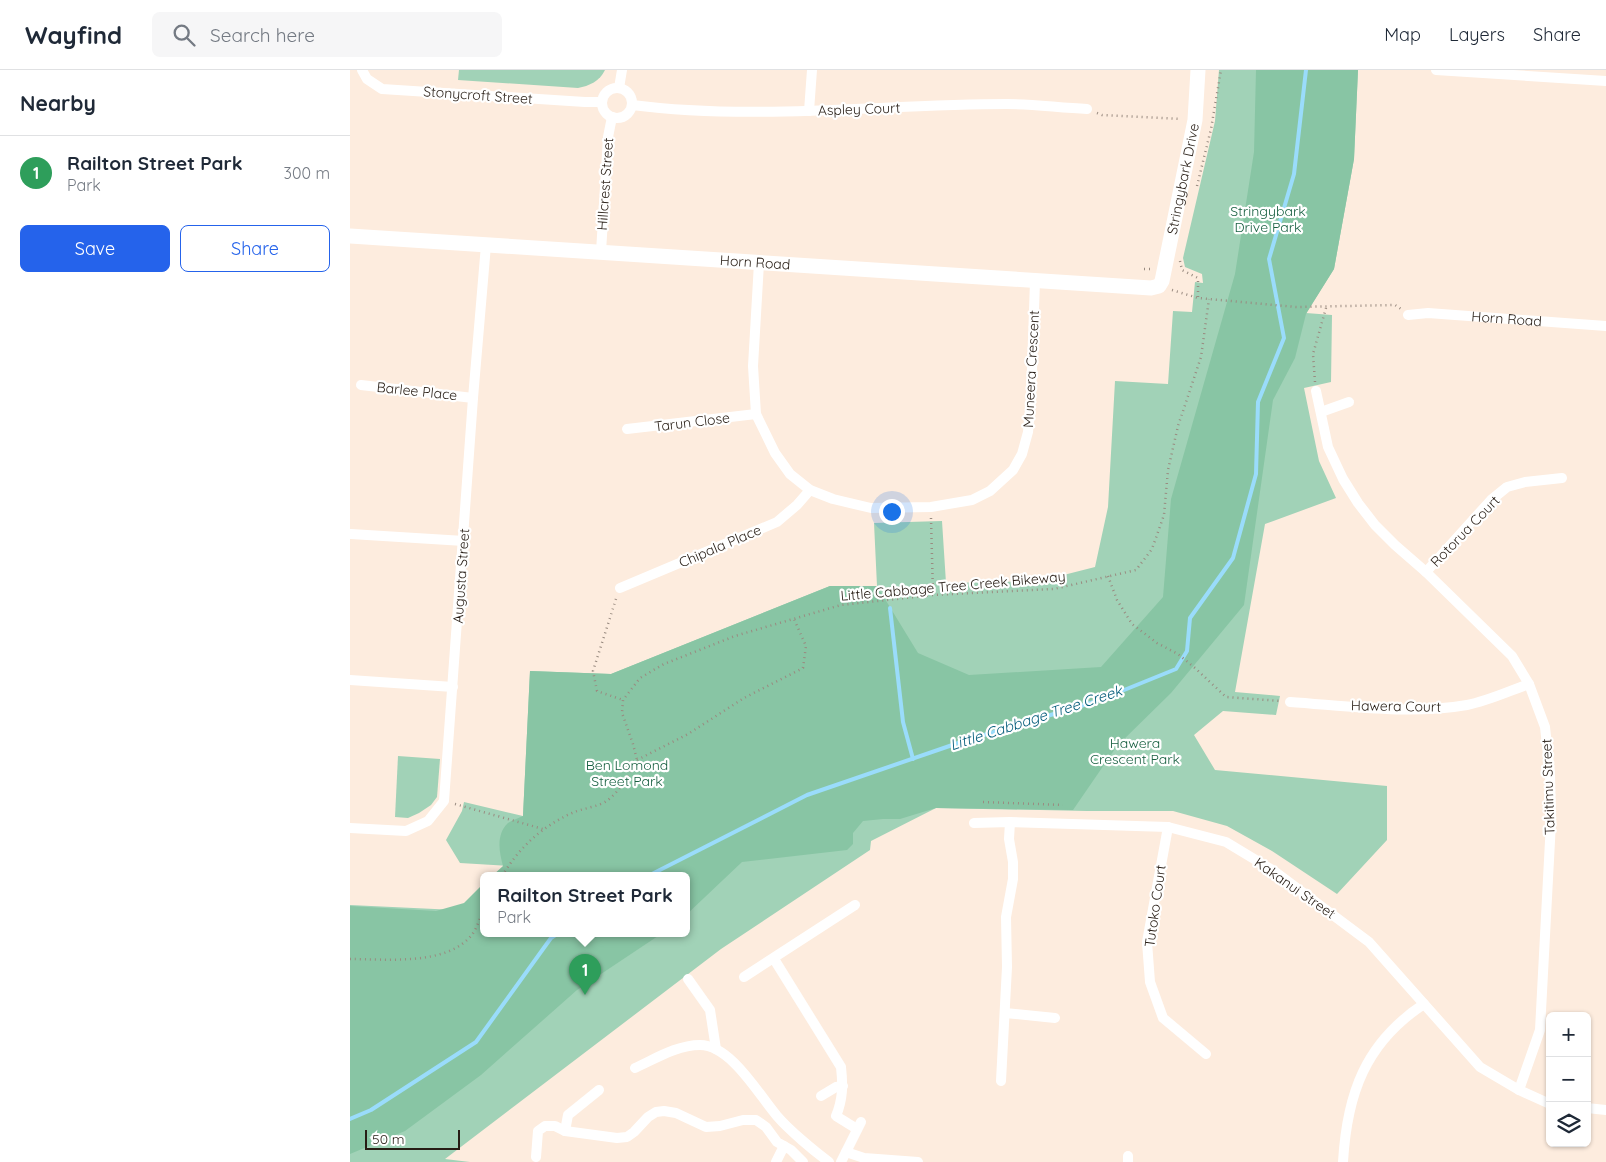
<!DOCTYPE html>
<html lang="en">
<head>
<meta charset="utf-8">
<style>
  :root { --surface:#fff; --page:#f6f6f7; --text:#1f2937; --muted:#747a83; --line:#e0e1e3; --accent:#2563eb }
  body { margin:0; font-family:Quicksand,sans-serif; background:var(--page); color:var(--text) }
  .controls { position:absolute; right:15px; bottom:15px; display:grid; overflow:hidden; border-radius:8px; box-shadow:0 1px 4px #0004 }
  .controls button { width:45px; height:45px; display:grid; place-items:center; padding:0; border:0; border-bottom:1px solid var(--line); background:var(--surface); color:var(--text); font:25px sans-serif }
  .scale { position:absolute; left:15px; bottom:12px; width:95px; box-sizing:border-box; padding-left:5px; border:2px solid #271d15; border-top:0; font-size:14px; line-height:18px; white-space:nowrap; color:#271d15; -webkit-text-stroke:4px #fff; paint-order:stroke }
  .you { position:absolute; left:541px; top:441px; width:18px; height:18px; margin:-12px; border:4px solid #fff; border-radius:50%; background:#1a73e8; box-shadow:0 0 0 8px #1a73e833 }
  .badge { display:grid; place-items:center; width:32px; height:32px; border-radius:50%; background:var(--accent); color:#fff; font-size:16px; font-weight:700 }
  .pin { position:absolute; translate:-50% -41px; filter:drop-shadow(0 1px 2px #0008) }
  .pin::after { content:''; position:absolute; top:26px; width:18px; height:15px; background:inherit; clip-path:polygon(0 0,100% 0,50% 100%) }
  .popup { position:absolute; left:130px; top:802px; width:210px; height:65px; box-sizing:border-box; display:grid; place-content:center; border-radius:8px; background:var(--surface); filter:drop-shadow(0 1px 4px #0005); font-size:16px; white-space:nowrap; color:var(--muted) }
  .popup b { font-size:19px; color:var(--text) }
  .popup::after { content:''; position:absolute; left:50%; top:100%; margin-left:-10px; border:10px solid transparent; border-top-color:var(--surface) }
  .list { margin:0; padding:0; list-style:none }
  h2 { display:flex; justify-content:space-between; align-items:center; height:65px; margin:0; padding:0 20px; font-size:21px }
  h2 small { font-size:16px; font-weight:400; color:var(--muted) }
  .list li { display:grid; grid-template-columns:32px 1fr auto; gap:15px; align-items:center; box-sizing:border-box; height:75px; padding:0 20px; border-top:1px solid var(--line) }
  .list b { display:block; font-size:19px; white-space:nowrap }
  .list p { margin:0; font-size:16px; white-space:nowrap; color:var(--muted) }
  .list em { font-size:16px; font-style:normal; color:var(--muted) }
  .actions { display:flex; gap:10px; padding:15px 20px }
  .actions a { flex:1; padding:11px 0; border:1px solid var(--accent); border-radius:8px; text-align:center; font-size:18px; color:var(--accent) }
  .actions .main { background:var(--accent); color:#fff }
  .icon { flex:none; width:28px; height:28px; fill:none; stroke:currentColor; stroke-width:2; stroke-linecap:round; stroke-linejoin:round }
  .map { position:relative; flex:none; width:1256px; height:1092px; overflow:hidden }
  header { display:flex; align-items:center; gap:30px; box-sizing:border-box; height:70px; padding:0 25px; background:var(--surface); border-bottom:1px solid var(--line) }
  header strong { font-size:24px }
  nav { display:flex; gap:28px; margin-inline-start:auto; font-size:18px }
  .search { width:350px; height:45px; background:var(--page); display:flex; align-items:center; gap:12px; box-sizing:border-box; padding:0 18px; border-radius:8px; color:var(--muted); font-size:19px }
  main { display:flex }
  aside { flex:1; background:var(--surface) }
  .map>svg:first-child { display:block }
  .green { fill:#a1d2b7 }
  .forest { fill:#88c5a4 }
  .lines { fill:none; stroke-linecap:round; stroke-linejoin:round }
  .stream { stroke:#9adcfb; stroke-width:4 }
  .path { stroke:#998b80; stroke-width:2.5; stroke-dasharray:1 4; stroke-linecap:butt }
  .street { stroke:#fff; stroke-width:10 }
  .secondary { stroke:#fff; stroke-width:15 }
  .labels { text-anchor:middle; stroke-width:4.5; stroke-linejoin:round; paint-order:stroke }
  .street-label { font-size:14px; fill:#271d15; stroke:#fff }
  .park-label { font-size:14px; fill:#175f40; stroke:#fff }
  .water-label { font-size:15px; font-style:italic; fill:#075e7c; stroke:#fff }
</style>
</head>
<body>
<header>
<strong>Wayfind</strong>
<div class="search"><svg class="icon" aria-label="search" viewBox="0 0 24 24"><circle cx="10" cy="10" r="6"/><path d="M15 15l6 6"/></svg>Search here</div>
<nav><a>Map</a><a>Layers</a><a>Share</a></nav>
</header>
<main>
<aside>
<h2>Nearby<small></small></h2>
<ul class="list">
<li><span class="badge" style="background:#2e9e5b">1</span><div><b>Railton Street Park</b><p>Park</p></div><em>300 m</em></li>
</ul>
<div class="actions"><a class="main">Save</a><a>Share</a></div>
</aside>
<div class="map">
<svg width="1256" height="1092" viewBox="0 0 1256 1092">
  <rect width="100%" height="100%" fill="#fdecde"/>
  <g class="green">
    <path d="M 109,0 L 255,0 C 250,11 239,16 228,18 L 108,10 Z"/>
    <path d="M 869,0 L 1008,0 L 1004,89 L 984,199 L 956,243 L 982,245 L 981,312 L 954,318 L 969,391 L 986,428 L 915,454 L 885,622 L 930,626 L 926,645 L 873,641 L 844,665 L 865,700 L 1037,716 L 1037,770 L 987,824 L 922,781 L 877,756 L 823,741 L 737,741 L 586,738 L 521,771 L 520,780 L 371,879 L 95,1089 L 120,1092 L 0,1092 L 0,835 L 127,841 L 134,864 L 336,864 L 336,806 L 110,793 L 96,770 L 112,741 L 114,732 L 173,746 L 180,601 L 261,604 L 480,516 L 527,516 L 524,453 L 592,451 L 596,513 L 690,511 L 745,497 L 758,437 L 765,311 L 818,314 L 823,241 L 842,242 L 845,212 L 853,213 L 852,204 L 835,197 L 833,188 L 865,51 Z"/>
    <path d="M 48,686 L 90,689 L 87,727 L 81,735 L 69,743 L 58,748 L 45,747 Z"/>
  </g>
  <g class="forest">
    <path d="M 906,0 L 1008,0 L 1004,89 L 984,199 L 956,244 L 945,288 L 923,330 L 894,535 L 821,623 L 767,676 L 723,740 L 586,738 L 550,749 L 533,749 L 513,751 L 503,763 L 503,774 L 497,780 L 392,792 L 336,845 L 336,806 L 142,806 L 153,796 C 149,782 146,764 158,753 C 162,750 169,748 173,746 L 180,601 L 261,604 L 480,516 L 527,516 L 568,583 L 619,605 L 751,597 L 813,527 L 821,429 L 885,204 L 904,82 Z"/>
    <path d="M 134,813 L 134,864 L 311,864 L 227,920 L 131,1005 L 55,1061 L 0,1084 L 0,836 L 86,841 L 114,833 Z"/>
  </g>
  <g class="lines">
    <g class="stream">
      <path d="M 540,538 L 553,652 L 563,689"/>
      <path d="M 298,806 L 457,725 L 614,671 L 747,631 L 826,599 L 837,581 L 840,548 L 883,488 L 906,404 L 908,332 L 934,268 L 919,189 L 944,104 L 956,0"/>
      <path d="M 0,1049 L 21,1040 L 126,972 L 201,868 L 207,864"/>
    </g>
    <g class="path">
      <path d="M 747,43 L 752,45 L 831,49"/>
      <path d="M 847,116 L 861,59 L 871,0"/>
      <path d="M 830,191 L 832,200 L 848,208 L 848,228 L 946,237 L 1045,235 L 1051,239"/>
      <path d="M 794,199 L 800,199"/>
      <path d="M 822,220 L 848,228"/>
      <path d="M 965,312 L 963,284 L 976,238"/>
      <path d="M 581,448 L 583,525"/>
      <path d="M 758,506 L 767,530 L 782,554 L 807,573 L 828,584 L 845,598 L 876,627 L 931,631"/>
      <path d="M 266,529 L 243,601 L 247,621 L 273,630"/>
      <path d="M 287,690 L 338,664 L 394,628 L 453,598 L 456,576 L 444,549"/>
      <path d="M 633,732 L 713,735"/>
      <path d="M 105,734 L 193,759"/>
      <path d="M 152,806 C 169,778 191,757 222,743 C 233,738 249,737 258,730 C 271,720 279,704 287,690 L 283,674 L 272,643 L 273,630 L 290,608 L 314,594 L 385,566 L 491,535 L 583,525 L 704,519 L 786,500 L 802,479 L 814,445 L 818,400 L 828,356 L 851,287 L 859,229"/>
      <path d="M 0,889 C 36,889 95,896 121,866 C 127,859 130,847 134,838"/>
    </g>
    <g class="street">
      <path d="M 12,0 L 17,9 L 32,19 L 235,32 L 252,32"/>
      <path d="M 1086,0 L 1256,11"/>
      <path d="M 269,18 L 272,0"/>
      <circle cx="267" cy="33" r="15"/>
      <path d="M 282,35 C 407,51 532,34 657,34 C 684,34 710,38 737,39"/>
      <path d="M 459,41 L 462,0"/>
      <path d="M 251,182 L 258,67 L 262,47"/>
      <path d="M 409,193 L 403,296 L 406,344 L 425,383 L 440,404 L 460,420 L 483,429 L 521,438 L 581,437 L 622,430 L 640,421 L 663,400 L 672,384 L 678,362 L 681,328 L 685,211"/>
      <path id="s1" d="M 1058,245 L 1078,243 L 1256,256"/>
      <path d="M 11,315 L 123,328"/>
      <path d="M 966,321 L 978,377 L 993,409 L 1008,433 L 1025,455 L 1045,475 L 1076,502 L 1162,586 L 1179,614 L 1195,657 L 1200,703 L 1201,752 L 1190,960 L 1169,1020"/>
      <path d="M 971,342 L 999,332"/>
      <path d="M 277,359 L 406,344"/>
      <path d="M 1,464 L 114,471"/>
      <path d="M 1076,502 L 1141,430 L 1157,417 L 1175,412 L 1212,408"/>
      <path d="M 270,518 L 427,452 L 447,435 L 460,420"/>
      <path d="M 0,610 L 103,617"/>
      <path d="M 940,632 C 998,636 1059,645 1117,635 C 1138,631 1159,621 1179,614"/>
      <path d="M 624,753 L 660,752 L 818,757 L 876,772 L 924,801 L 1019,872 L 1130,997 L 1169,1020 L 1200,1034"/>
      <path d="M 818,757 L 797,872 L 800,912 L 813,948 L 856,984"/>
      <path d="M 0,758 L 56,761 L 78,751 L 94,731 L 123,328 L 136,175"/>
      <path d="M 424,889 L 491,997 C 493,1015 493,1029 486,1046 L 507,1059"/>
      <path d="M 394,907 L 505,835"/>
      <path d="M 338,909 L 360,940 L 366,979"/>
      <path d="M 655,943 L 705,948"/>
      <path d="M 285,998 C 305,989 327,975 350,975 C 381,975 409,1025 427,1046 C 439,1060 464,1081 479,1092"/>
      <path d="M 651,1011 L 657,897 L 656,847 L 663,809 L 663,792 L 659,769 L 660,752"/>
      <path d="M 471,1026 L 486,1017 L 493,1016"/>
      <path d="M 1237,1038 L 1256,1040"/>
      <path d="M 215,1061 L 218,1045 L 249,1020"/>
      <path d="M 496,1082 L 514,1088 L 568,1092"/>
      <path d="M 186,1087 L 188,1061 L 195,1056 L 205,1056 L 215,1061 L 267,1068 L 277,1067 L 284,1062 L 298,1047 L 306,1042 L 314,1041 L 326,1043 L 356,1057 L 370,1056 L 393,1050 L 406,1050 L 416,1057 L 427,1072 L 441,1080 L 453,1092"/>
      <path d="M 426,1092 L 434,1076"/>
      <path d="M 491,1092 L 511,1052"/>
      <path d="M 778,1092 L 778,1086"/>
      <path d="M 993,1092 C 997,1024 1015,973 1074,934"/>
    </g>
    <path class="secondary" id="s2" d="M 0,166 L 801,218 L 809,216 L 812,211 L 845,50 L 848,0"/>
  </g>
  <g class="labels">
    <g class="street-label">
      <text transform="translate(128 25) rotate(4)" y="5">Stonycroft Street</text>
      <text transform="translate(509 39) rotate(-2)" y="5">Aspley Court</text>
      <text dy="5" stroke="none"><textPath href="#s2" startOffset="921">Stringybark Drive</textPath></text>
      <text transform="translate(255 114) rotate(-86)" y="5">Hillcrest Street</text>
      <text dy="5" stroke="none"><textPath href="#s2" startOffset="406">Horn Road</textPath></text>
      <text dy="5" stroke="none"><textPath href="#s1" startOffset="99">Horn Road</textPath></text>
      <text transform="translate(681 299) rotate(-87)" y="5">Muneera Crescent</text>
      <text transform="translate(67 321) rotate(6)" y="5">Barlee Place</text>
      <text transform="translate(342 352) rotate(-7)" y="5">Tarun Close</text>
      <text transform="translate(1115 461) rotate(-46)" y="5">Rotorua Court</text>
      <text transform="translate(370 476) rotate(-23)" y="5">Chipala Place</text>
      <text transform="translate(111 506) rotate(-86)" y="5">Augusta Street</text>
      <text transform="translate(603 516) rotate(-5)" y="5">Little Cabbage Tree Creek Bikeway</text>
      <text transform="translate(1046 636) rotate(1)" y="5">Hawera Court</text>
      <text transform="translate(1198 717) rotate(-92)" y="5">Takitimu Street</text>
      <text transform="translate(945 818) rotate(35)" y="5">Kakanui Street</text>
      <text transform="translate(805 836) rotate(-82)" y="5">Tutoko Court</text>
    </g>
    <g class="park-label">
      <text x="918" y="146">Stringybark<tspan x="918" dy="16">Drive Park</tspan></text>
      <text x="785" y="678">Hawera<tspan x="785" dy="16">Crescent Park</tspan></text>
      <text x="277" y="700">Ben Lomond<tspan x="277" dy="16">Street Park</tspan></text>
    </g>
    <g class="water-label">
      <text transform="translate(686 648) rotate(-18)" y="5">Little Cabbage Tree Creek</text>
    </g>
  </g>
</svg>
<div class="controls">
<button>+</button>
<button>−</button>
<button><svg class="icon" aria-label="layers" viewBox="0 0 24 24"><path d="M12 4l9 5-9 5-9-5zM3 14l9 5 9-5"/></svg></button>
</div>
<div class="scale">50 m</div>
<div class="you"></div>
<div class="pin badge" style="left:235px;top:925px;background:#2e9e5b">1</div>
<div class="popup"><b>Railton Street Park</b>Park</div>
</div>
</main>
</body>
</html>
